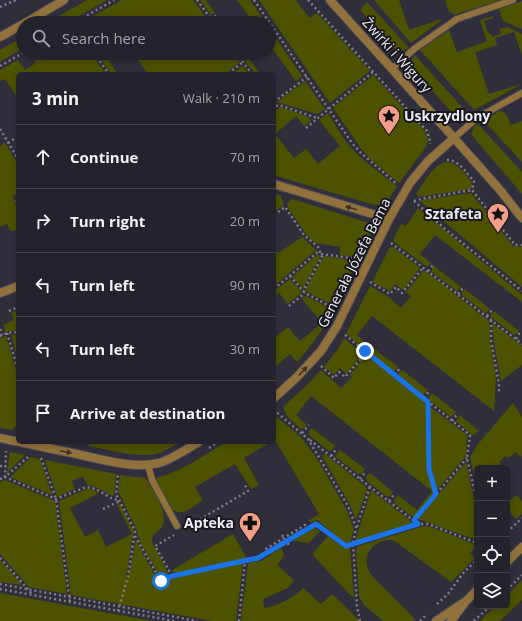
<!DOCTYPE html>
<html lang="en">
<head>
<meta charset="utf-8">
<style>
  :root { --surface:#24222c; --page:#2c2a34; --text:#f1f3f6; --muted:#a3a4a9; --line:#413f48 }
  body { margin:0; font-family:"Open Sans",sans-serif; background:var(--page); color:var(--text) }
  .controls { position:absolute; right:12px; bottom:12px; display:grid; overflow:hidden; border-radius:6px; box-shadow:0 2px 6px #0003 }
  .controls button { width:36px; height:36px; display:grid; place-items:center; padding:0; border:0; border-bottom:1px solid var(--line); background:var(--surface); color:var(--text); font:20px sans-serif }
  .stop { position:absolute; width:12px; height:12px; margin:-9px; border:3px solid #1a73e8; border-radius:50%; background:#fff }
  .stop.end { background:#1a73e8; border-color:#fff; box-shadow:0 1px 4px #0008 }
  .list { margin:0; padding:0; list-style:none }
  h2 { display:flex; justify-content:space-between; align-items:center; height:52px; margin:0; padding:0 16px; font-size:17px }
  h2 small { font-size:13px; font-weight:400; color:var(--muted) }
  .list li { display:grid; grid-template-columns:26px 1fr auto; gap:12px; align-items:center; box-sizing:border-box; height:64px; padding:0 16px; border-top:1px solid var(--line) }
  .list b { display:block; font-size:15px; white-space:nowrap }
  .list em { font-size:13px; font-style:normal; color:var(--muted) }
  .icon { flex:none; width:22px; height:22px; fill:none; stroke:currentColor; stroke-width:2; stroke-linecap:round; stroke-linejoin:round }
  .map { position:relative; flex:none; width:522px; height:621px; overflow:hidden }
  .search { position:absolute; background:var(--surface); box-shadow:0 2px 6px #0003; left:16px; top:16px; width:260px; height:44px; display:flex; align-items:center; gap:10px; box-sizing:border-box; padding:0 14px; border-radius:22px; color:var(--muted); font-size:15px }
  .panel { position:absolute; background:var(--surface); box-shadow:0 2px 6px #0003; left:16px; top:72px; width:260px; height:372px; border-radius:6px }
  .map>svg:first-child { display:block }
  .green { fill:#4d5200 }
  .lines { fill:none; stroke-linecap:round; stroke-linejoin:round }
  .service-casing { stroke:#4b4955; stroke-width:8 }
  .minor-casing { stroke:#4b4955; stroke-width:10 }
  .tertiary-casing { stroke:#4b4955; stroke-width:10 }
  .path { stroke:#7e7d88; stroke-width:2.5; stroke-dasharray:2 3; stroke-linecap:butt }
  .service { stroke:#92723c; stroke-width:6 }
  .minor { stroke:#92723c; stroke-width:8 }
  .tertiary { stroke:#92723c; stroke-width:8 }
  .oneway { fill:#3d3226 }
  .route { stroke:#1a73e8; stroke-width:5 }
  .labels { text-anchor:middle; stroke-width:4; stroke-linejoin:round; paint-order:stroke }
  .street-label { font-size:14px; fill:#eeedf6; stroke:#18171d }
  .poi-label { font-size:14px; font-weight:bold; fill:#eeedf6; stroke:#18171d; text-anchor:end }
</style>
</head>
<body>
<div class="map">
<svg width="522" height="621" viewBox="0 0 522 621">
  <rect width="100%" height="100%" fill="#302e3b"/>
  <g class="green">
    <path d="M 87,0 L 107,0 L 67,23 L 47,23 Z"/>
    <path d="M 122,0 L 193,0 L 206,17 L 201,20 L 203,23 L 112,23 L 108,18 L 100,23 L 81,23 Z"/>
    <path d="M 200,0 L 206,0 L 215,13 L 211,15 Z"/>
    <path d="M 237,0 L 250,0 L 266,23 L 254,23 Z"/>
    <path d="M 259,0 L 295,0 L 310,18 L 317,13 L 370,71 L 330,103 Z"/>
    <path d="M 374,0 L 399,0 L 409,30 L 441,19 L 440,21 L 411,43 Z"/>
    <path d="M 445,0 L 501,0 L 454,15 L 448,10 Z"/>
    <path d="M 522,1 L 522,29 L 503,21 L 499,9 Z"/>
    <path d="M 367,2 L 409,48 C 404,50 400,51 395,49 L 361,11 L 361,9 Z"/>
    <path d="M 493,16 L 493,18 L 484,21 L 488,33 L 490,33 L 492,37 L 501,34 L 499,29 L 507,27 L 522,34 L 522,55 L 514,32 L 495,38 L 497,45 L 475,52 L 489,94 L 521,84 L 520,85 L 474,110 L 420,50 L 449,30 L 457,52 L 487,41 L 480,20 Z"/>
    <path d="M 269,28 L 302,76 L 296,81 L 269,44 Z"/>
    <path d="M 23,37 L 23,48 L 0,62 L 0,50 Z"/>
    <path d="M 30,53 L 42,53 L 45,58 L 53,53 L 91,53 L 106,74 L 18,74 L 18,99 L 5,79 L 0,81 L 0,70 L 18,60 L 25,70 L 36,63 Z"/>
    <path d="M 97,53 L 103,53 L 118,74 L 111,74 Z"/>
    <path d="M 133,53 L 233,53 L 240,62 L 228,72 L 229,74 L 148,74 Z"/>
    <path d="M 239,53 L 245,53 L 260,74 L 255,74 Z"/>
    <path d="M 415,55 L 470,116 L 462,119 L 456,117 L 412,68 C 410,63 412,59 415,55 Z"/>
    <path d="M 243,66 L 249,74 L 233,74 L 233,73 Z"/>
    <path d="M 373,75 L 424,130 L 428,139 L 426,147 L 399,183 L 369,158 L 362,150 L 333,108 Z"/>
    <path d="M 305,81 L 325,109 L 317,114 L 277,102 Z"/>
    <path d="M 280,107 L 307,116 L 311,121 L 304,126 L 296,116 L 275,134 L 294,158 L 306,149 L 318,164 L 340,146 L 319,120 L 328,113 C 336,126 344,141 355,152 C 368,165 383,175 397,186 C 391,195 387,206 374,205 L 276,176 L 274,161 L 274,112 Z"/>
    <path d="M 500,111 C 507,112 508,119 511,125 L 522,121 L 522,162 L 483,120 Z"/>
    <path d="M 478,124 L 522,172 L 522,194 L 471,134 L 474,127 Z"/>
    <path d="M 5,143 L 18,164 L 18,194 L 13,196 L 18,213 L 18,230 L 10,231 L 7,224 L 0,227 L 0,146 Z"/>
    <path d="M 444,162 C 457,161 464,173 472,182 L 471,189 L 419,197 L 416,194 C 424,183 431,168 444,162 Z"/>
    <path d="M 471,193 L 513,246 L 522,247 L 522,287 L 421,202 L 422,200 Z"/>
    <path d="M 274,194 L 281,196 L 284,205 L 274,212 Z"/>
    <path d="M 292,199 L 369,223 L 372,227 L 372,231 L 359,257 L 340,255 L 340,247 L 315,243 L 306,234 L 288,208 L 287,203 Z"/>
    <path d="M 418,208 L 522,295 L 522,302 L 435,235 L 420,254 L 431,263 L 427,267 L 395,243 L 393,240 L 401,224 L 406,226 Z"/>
    <path d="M 302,237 L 316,250 L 274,286 L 274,248 L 278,253 Z"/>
    <path d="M 390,247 L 393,247 L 420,268 L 403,290 L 395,284 L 390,291 L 372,282 Z"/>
    <path d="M 318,254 L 320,257 L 303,288 L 292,277 Z"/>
    <path d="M 324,256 L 357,261 L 335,306 L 305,291 Z"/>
    <path d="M 434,266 L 461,287 L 457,291 L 432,272 L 432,268 Z"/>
    <path d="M 424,270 L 489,321 L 490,340 L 496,378 L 494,411 L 372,316 L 357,335 L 368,344 L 364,348 L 346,334 L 370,286 L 390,298 L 401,308 L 411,296 L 406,292 Z"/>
    <path d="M 290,279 L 302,292 L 288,304 L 279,293 L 274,297 L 274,291 Z"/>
    <path d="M 465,289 L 490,309 L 485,313 L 462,295 L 462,292 Z"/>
    <path d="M 306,296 L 333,310 C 323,330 312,345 297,362 L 290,354 L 274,368 L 274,333 L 277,336 L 288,327 L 300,341 L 322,323 L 302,299 Z"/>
    <path d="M 18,310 L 18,330 L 6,332 L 3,325 L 14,320 L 11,313 Z"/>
    <path d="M 494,311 L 519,331 L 517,333 L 514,335 L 491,317 L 491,315 Z"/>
    <path d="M 492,323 L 522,346 L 522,365 L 501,381 L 494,343 Z"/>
    <path d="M 11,335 L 18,335 L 18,361 Z"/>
    <path d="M 6,336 L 18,377 L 18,423 L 12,430 L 0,428 L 0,338 Z"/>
    <path d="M 344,338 L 363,354 L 346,374 L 340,368 L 334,375 L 324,367 L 338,349 Z"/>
    <path d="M 372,347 L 398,367 L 393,372 L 370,353 L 370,349 Z"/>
    <path d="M 366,355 L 426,403 L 428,468 L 435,492 L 415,517 L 413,517 L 394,503 L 395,499 L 398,495 L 417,510 L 432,491 L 311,396 L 296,415 L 307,425 L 305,427 L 301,429 C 292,421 287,418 283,407 L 285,405 L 307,385 L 321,370 L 341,388 L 352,377 L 350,375 Z"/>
    <path d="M 402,370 L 428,390 L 423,395 L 399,376 L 399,373 Z"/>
    <path d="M 432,393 L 456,412 L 451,417 L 429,400 L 429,397 Z"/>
    <path d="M 513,403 L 522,417 L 522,455 L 521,457 L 516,452 L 508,458 L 506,456 L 499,462 L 501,464 L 497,468 L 477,468 L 477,491 L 470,457 L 478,444 Z"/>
    <path d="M 429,406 L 467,435 L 466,456 L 437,490 L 431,468 Z"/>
    <path d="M 460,415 L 479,431 L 474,435 L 472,435 L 457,422 L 456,421 Z"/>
    <path d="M 274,417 L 278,418 L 300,436 L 316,457 L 346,509 L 354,529 L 350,542 L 345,543 L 317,520 L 312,523 L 308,521 L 319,514 L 275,440 L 274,440 Z"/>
    <path d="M 312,428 L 335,446 L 332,450 L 329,451 L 309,435 L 309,431 Z"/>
    <path d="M 89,442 L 178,442 C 176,445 172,447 168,449 C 161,452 155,455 147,455 C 131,456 105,449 89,446 Z"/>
    <path d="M 226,442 L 271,442 L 244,458 L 259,485 L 251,489 L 235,464 L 195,487 L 203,500 C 197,504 188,512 181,512 C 177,513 174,511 172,509 C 167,503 158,485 155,478 C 180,473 204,455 226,442 Z"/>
    <path d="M 340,450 L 365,469 L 362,473 L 358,474 L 336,457 L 337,454 Z"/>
    <path d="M 10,452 L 25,455 L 7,473 Z"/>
    <path d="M 325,454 L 365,486 L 367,489 L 356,520 L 350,505 L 322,456 Z"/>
    <path d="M 31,457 L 40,459 L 52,495 L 10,477 Z"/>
    <path d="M 45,460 L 116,474 L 114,495 L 112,496 L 96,487 L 87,485 L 83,476 L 72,481 L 75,489 L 57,497 Z"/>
    <path d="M 466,462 L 477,513 L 477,540 L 418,519 Z"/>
    <path d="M 370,473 L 393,492 L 391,495 L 387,497 L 367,481 L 366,477 Z"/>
    <path d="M 120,475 L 146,478 C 152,490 168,511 163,524 C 161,531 156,531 153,536 C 152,538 152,540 152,542 L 169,575 L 161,578 L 140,542 L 136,529 L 118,491 Z"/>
    <path d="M 5,480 L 55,501 L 67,594 L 29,587 L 0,554 L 0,482 Z"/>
    <path d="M 87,489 L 92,490 L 99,493 L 70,508 L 85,537 L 98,530 L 106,547 L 132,534 L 117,505 L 120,504 L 133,530 L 133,534 L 126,577 L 128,579 L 136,540 L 159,583 L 171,578 L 210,569 L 243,563 L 236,621 L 212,621 L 71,595 L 59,501 Z"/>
    <path d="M 371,490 L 411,521 L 411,524 L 356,541 L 356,539 Z"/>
    <path d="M 517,495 L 522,501 L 522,514 L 516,519 L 507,509 L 507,500 L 509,501 Z"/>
    <path d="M 424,526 L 428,526 L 474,544 L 476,547 L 470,553 L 475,558 L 451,582 L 396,542 C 386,536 370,545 367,556 C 365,564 368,571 373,577 L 415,619 L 413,621 L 383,621 L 363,604 L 359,596 L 356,550 L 358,546 Z"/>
    <path d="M 314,528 L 320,531 L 309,543 L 293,541 Z"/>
    <path d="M 233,534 L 246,557 L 244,559 L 208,566 L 176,573 L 173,572 L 172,570 Z"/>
    <path d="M 328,536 L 344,548 L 350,547 L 354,598 L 347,592 L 313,555 L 313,553 Z"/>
    <path d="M 281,548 C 286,557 283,557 277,565 L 294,580 L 288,588 L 263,599 L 264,608 C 278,606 293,598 303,588 L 321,604 L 332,594 L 360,621 L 241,621 L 248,563 L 261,561 Z"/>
    <path d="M 0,560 L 22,585 L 0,582 Z"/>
    <path d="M 522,580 L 522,600 L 500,621 L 480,621 L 495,606 L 507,606 L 507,595 Z"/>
    <path d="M 0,593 L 152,621 L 0,621 Z"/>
  </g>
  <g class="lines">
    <g class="service-casing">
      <g id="service">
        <path d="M 392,69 L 414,49 L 457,19 L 513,0"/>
        <path d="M 454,138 L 477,118 L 522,93"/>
        <path d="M 148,464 L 152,480 L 177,526"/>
      </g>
    </g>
    <g class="minor-casing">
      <g id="minor">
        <path d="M 25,23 L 64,0"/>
        <path d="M 0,37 L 23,24"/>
        <path d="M 274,184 L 389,219"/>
        <path d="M 0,293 L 18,286"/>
        <path d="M 274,398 L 297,377 L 321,351 L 337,326 L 389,219 L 410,183 L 428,161 L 454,138"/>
        <path d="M 0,438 C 27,444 54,449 81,455 C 104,460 135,469 159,463 C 173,459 186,449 199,442"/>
      </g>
    </g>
    <g class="tertiary-casing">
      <g id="tertiary">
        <path d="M 330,0 L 454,138 L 500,190 L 522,218"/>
        <path d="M 507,562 L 522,547"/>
        <path d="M 436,621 L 466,601 L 477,590"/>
        <path d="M 451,621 L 464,604"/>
      </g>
    </g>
    <g class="path">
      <path d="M 197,0 L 214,23"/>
      <path d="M 254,0 L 352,143 L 361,153 L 397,184"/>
      <path d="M 308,0 L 427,131 L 430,141 L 430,144"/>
      <path d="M 0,7 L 16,0"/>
      <path d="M 211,20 L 217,15"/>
      <path d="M 74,23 L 114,0"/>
      <path d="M 94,53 L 109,74"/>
      <path d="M 236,53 L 252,74"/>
      <path d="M 0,66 L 23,53"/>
      <path d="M 231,74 L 230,72 L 243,62"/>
      <path d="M 274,102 L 307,77"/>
      <path d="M 276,106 L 279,105 L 317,118"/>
      <path d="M 306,128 L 373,72"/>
      <path d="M 0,129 L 18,159"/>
      <path d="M 8,143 L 14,139"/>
      <path d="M 447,160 C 458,159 467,174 474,181 L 472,190 L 515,245 L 522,245"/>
      <path d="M 18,196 L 16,197 L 18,206"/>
      <path d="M 414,201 L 445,229 L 522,291"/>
      <path d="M 414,201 L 421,199 L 472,190"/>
      <path d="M 274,215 L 285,207 L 304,235 L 318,247 L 322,257 L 303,291"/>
      <path d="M 391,243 L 522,344"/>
      <path d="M 321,254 L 358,259"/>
      <path d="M 428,271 L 433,265"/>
      <path d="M 290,276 L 305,293 L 333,308"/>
      <path d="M 370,282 L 390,294 L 396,287 L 402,293 L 423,268"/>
      <path d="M 274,289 L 319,251"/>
      <path d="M 458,294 L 463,288"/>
      <path d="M 289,306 L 305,293"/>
      <path d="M 9,311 L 18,307"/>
      <path d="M 487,316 L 492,310"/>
      <path d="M 491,320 L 491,340 L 499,384 L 499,392"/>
      <path d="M 0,329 L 2,335"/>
      <path d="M 7,333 L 18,370"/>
      <path d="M 345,335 L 470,435 L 467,458 L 477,502"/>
      <path d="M 0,336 L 7,333 L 18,332"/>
      <path d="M 516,339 L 520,332"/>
      <path d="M 365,351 L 370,345"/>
      <path d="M 321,366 L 334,378 L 339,372 L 345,377 L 367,352"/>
      <path d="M 395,375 L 400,368"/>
      <path d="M 424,398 L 429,391"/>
      <path d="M 428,402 L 429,469 L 436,494"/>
      <path d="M 452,421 L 458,413"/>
      <path d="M 302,433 L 309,425"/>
      <path d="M 310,440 L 418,524 L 428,524 L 477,543"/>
      <path d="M 209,448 L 218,442"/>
      <path d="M 331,456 L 337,448"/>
      <path d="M 28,457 L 5,477 L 56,499 L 86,487 L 96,489 L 111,498 L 120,501"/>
      <path d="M 41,458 L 56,499 L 70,602"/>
      <path d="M 0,466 L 6,466"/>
      <path d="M 0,479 L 5,477 L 6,451"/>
      <path d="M 360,479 L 366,471"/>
      <path d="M 389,501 L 395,493"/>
      <path d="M 103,509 L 120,501"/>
      <path d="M 414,520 L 467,458"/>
      <path d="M 187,527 L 248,491 L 245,485"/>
      <path d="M 357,527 L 370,486"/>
      <path d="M 507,532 L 522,518"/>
      <path d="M 282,535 L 289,545"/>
      <path d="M 135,536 L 161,581 L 172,576 L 259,558 L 316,524 L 346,546 L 353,544 L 356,527 L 348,506 L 308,439 L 274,410"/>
      <path d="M 264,554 L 266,549 L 305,525 L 310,527"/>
      <path d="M 0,558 L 32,594"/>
      <path d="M 172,576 L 155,546 L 174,535"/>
      <path d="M 0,584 L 197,621"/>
      <path d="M 0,589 L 174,621"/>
      <path d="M 507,590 L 522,575"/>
      <path d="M 437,604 L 448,594 L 464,572 L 477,560"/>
      <path d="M 118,611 L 128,577 L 135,531 L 116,494 L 118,474"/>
      <path d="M 239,621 L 245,561"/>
      <path d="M 360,621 L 357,606 L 353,544 L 418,524"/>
      <path d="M 420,621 L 425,616"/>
      <path d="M 474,621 L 490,606"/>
    </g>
    <use href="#service" class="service"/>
    <use href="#minor" class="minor"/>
    <use href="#tertiary" class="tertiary"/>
  </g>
  <defs><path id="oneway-solid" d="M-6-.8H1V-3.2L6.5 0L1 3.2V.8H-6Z"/></defs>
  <g class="oneway">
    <use href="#oneway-solid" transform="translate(351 208) rotate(-163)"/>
    <use href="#oneway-solid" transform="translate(303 371) rotate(-46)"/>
    <use href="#oneway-solid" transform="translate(66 452) rotate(12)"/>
  </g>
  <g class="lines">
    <path class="route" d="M 161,581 L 172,576 L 258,558 L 316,524 L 346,546 L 418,524 L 414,520 L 436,494 L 429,469 L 428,402 L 365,351"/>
  </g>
  <defs>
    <g id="sight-pin" transform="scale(1.15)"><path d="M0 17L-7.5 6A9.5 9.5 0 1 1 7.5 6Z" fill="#f49e8a" stroke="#18171d"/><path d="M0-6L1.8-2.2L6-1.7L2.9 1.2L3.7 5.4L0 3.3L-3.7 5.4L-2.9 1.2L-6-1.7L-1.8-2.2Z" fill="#111"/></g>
    <g id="pharmacy-pin" transform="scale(1.15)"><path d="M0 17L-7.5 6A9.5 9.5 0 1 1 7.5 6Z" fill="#f49e8a" stroke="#18171d"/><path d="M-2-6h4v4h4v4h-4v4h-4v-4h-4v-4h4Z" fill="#111"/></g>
  </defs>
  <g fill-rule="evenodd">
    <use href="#sight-pin" x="389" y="116"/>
    <use href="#sight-pin" x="498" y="214"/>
    <use href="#pharmacy-pin" x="250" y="523"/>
  </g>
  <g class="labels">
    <g class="street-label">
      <text transform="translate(397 55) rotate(48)" y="5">Żwirki i Wigury</text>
      <text transform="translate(354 263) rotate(-63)" y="5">Generała Józefa Bema</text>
    </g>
    <g class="poi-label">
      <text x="404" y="121" text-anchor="start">Uskrzydlony</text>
      <text x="482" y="219">Sztafeta</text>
      <text x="234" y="528">Apteka</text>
    </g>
  </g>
</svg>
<div class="controls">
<button>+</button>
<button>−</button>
<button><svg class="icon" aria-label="locate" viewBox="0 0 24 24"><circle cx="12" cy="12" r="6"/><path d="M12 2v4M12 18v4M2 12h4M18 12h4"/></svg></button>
<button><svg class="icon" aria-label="layers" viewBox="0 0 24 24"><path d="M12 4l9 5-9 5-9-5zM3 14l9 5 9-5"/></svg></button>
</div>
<div class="stop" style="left:161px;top:581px"></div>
<div class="stop end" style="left:365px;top:351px"></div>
<div class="search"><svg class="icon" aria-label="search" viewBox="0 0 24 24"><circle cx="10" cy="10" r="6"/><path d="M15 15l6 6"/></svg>Search here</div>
<section class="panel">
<h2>3 min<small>Walk · 210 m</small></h2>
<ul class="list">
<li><svg class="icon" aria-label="ahead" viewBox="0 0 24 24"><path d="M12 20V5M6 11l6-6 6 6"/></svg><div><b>Continue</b></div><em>70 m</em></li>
<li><svg class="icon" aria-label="right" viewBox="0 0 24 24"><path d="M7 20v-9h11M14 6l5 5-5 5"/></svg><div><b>Turn right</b></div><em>20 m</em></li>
<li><svg class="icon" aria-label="left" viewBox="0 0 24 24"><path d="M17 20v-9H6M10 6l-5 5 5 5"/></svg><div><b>Turn left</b></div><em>90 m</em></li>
<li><svg class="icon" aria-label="left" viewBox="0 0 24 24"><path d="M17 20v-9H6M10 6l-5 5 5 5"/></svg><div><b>Turn left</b></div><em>30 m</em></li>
<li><svg class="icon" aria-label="arrive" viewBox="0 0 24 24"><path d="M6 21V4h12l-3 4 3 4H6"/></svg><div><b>Arrive at destination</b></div></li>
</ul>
</section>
</div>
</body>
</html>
